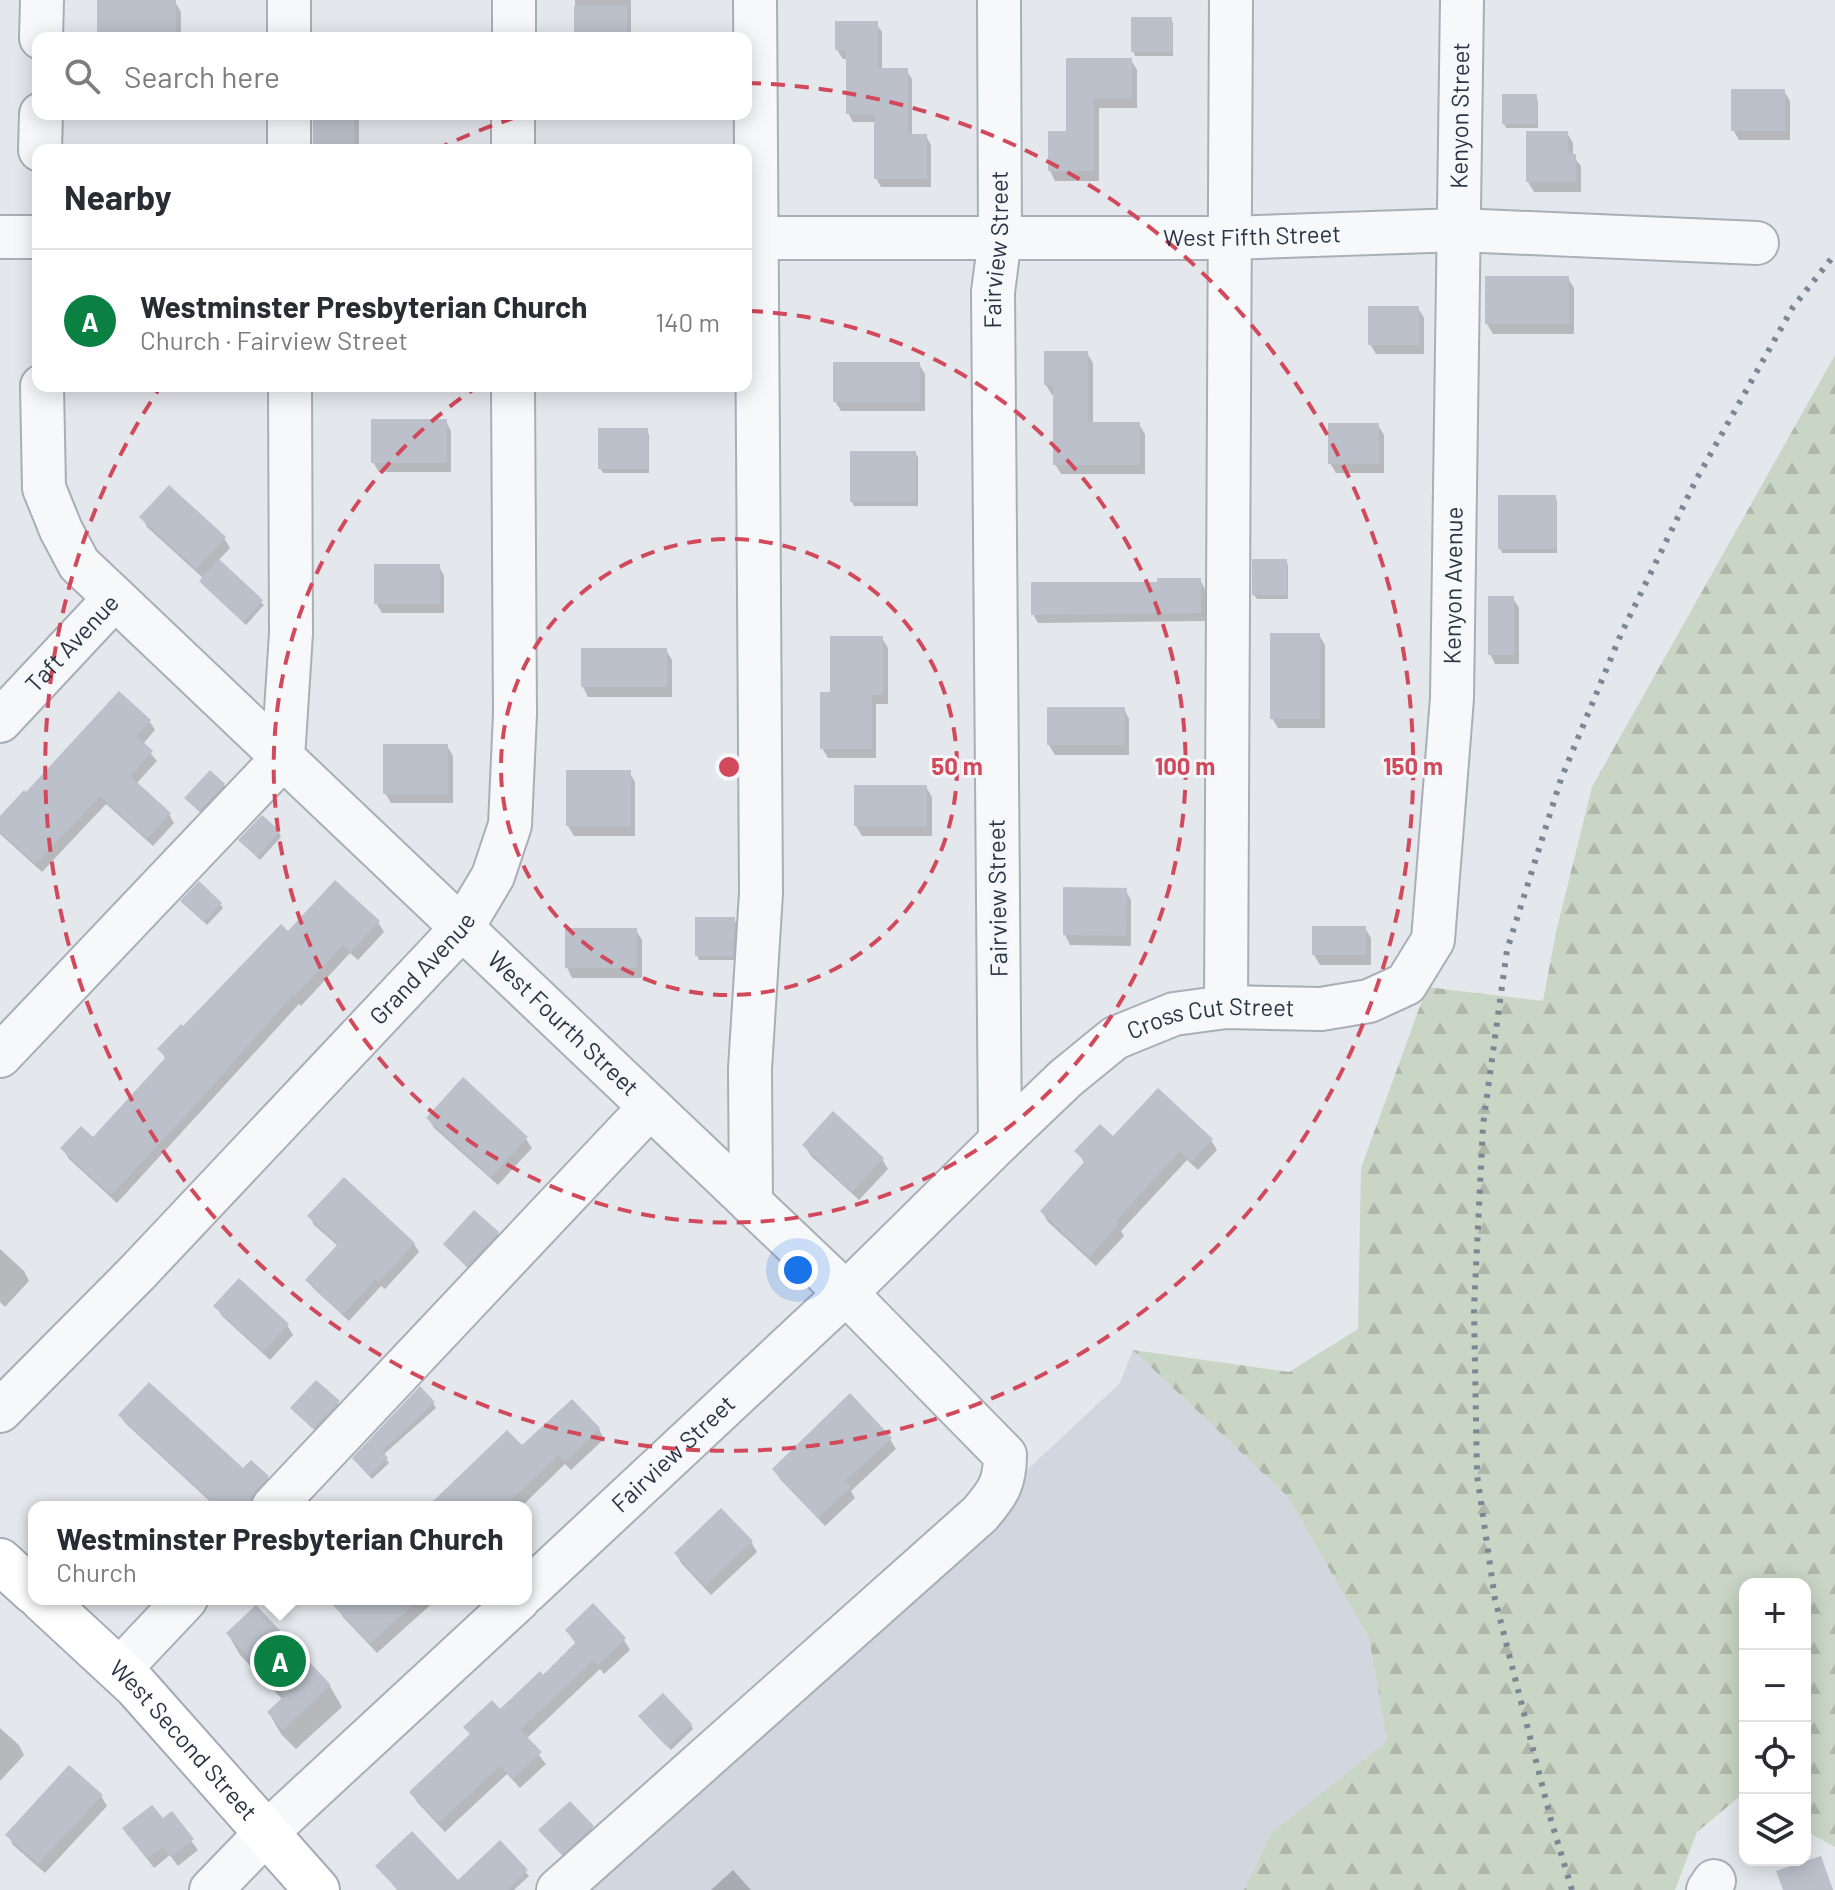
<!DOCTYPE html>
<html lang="en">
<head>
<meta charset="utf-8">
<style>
  :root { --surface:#fff; --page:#f7f7f7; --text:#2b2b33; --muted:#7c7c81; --line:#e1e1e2; --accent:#0b8043 }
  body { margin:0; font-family:Barlow,sans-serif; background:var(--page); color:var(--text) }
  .controls { position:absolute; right:24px; bottom:24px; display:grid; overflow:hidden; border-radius:16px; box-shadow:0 4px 20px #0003 }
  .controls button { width:72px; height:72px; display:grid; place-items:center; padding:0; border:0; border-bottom:2px solid var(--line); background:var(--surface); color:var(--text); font:40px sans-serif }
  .you { position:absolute; left:798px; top:1270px; width:28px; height:28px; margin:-20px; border:6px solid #fff; border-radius:50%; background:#1a73e8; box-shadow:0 0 0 12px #1a73e833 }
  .badge { display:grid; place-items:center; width:52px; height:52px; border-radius:50%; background:var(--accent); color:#fff; font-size:26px; font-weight:700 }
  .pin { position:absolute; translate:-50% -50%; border:4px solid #fff; box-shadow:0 2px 8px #0006 }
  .popup { position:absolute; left:28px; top:1501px; width:504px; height:104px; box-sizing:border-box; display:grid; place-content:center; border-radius:16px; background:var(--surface); filter:drop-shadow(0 2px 6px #0005); font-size:26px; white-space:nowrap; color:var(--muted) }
  .popup b { font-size:30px; color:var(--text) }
  .popup::after { content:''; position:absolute; left:50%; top:100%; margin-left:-16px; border:16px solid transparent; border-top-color:var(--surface) }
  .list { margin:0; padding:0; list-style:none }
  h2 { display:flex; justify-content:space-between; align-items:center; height:104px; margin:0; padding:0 32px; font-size:34px }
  h2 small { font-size:26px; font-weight:400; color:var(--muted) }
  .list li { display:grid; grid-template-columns:52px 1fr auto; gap:24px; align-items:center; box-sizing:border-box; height:144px; padding:0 32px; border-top:2px solid var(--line) }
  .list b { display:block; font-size:30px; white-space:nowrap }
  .list p { margin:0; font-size:26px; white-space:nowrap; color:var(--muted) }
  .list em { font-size:26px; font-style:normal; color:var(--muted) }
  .icon { flex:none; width:44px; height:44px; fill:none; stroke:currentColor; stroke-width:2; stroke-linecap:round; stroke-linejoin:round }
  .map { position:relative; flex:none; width:1835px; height:1890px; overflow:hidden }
  .search { position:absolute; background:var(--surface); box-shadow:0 4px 20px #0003; left:32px; top:32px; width:720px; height:88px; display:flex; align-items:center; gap:20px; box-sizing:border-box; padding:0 28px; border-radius:16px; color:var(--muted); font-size:30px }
  .panel { position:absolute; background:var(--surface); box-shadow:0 4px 20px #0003; left:32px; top:144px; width:720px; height:248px; border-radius:16px }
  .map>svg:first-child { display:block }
  .built { fill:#d2d6de }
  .forest { fill:url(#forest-firs) }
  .shadow { fill:#0003 }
  .building { fill:#bbc0ca }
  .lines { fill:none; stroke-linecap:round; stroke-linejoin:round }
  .minor-casing { stroke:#a9aeb7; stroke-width:46 }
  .major-casing { stroke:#a3abb8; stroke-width:48 }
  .minor { stroke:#f7f8fa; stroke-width:42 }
  .major { stroke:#fff; stroke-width:44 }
  .rail { stroke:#7d8696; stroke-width:6; stroke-dasharray:4 8; stroke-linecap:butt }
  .ring { fill:none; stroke:#d1495b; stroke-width:4; stroke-dasharray:14 10 }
  .labels { text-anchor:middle; stroke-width:6; stroke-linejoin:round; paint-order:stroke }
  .street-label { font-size:24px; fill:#2b3445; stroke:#f4f6f9 }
  .centre { fill:#d1495b; stroke:#f4f6f9; stroke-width:4 }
  .ring-label { font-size:24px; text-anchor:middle; font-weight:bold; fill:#d1495b; stroke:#f4f6f9; stroke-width:6; stroke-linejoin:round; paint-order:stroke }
</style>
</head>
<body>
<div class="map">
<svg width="1835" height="1890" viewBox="0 0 1835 1890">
  <defs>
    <pattern id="forest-firs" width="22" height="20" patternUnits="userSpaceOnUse" patternTransform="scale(2)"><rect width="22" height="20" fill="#c9d6c5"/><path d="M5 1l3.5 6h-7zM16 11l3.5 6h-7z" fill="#adb8ab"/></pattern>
  </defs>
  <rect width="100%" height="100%" fill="#e4e7ec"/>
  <path class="built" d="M 1133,1350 L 1287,1496 L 1369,1638 L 1387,1741 L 1271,1833 L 1244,1890 L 558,1890 L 980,1514 L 1120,1383 Z"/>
  <path class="forest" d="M 1835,355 L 1835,1847 L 1813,1835 L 1805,1825 L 1805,1584 L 1745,1584 L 1745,1792 L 1697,1832 L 1675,1890 L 1244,1890 L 1271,1833 L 1387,1741 L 1369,1638 L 1287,1496 L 1133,1350 L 1289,1372 L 1358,1329 L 1361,1168 L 1427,987 L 1543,1001 L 1556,932 L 1592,787 Z"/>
  <g class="shadow">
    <path d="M 575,0 L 631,0 L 631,38 L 576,38 Z"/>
    <path d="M 175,2 L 181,12 L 181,38 L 100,38 Z"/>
    <path d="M 1171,19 L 1173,23 L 1173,56 L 1135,56 L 1133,51 Z"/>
    <path d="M 876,23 L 882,32 L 882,70 L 906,70 L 912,79 L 912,136 L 926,136 L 931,145 L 931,187 L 881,187 L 876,178 L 876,122 L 853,122 L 848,113 L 848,59 L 843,59 L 837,50 Z"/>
    <path d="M 1068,60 L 1131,60 L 1137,70 L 1137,108 L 1099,108 L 1099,181 L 1055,181 L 1050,171 L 1068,133 Z"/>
    <path d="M 1784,91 L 1790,101 L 1790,140 L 1739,140 L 1733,130 Z"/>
    <path d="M 1536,96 L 1538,101 L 1538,128 L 1506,128 L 1504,124 Z"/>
    <path d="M 313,114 L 356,114 L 359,118 L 359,150 L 315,150 Z"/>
    <path d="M 1567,133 L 1573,143 L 1573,156 L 1581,166 L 1581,192 L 1534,192 L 1528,182 Z"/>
    <path d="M 572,145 L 634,145 L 637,150 L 572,150 Z"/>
    <path d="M 1568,278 L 1574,288 L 1574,334 L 1493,334 L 1487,324 Z"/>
    <path d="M 1418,308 L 1424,318 L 1424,354 L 1376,354 L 1370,344 Z"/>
    <path d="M 1087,353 L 1093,363 L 1093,424 L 1139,424 L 1145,434 L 1145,474 L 1061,474 L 1055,464 L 1055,395 L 1052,395 L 1046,385 Z"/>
    <path d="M 919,364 L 925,374 L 925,411 L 841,411 L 835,401 Z"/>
    <path d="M 446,421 L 451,431 L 451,472 L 379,472 L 373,462 Z"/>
    <path d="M 1378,425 L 1384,435 L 1384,473 L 1336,473 L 1330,463 Z"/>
    <path d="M 647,430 L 649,435 L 649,473 L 603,473 L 600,468 Z"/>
    <path d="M 915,453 L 918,457 L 918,506 L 854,506 L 852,501 Z"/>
    <path d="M 1554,497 L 1557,501 L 1557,553 L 1502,553 L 1500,548 Z"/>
    <path d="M 142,517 L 224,538 L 230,548 L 218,561 L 264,605 L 246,625 L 204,586 L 201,582 L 204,579 L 147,527 Z"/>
    <path d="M 1286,561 L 1288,565 L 1288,599 L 1257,599 L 1254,595 Z"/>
    <path d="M 439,566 L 444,576 L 444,613 L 382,613 L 376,603 Z"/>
    <path d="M 1200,580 L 1205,589 L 1205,621 L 1038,623 L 1033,614 L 1159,584 Z"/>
    <path d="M 1513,598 L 1519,608 L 1519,664 L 1495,664 L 1490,654 Z"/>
    <path d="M 1319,635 L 1325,645 L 1325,728 L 1278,728 L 1272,718 Z"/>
    <path d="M 882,638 L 888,648 L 888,704 L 876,704 L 876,758 L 828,758 L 822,748 L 832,694 Z"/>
    <path d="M 666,650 L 672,660 L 672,697 L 588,697 L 583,687 Z"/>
    <path d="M 119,694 L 150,722 L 155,730 L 143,744 L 157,761 L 136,784 L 169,814 L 174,823 L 153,846 L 106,804 L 42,872 L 0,834 L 0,819 L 26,795 Z"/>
    <path d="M 1124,709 L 1129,719 L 1129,755 L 1055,755 L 1049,745 Z"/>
    <path d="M 447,746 L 453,756 L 453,803 L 391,803 L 385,793 Z"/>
    <path d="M 629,772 L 635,782 L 635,836 L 574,836 L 568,826 Z"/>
    <path d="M 224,785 L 226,789 L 202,814 L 189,802 Z"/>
    <path d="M 926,787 L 932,797 L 932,836 L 862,836 L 856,826 Z"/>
    <path d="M 279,832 L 281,837 L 260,860 L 243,844 Z"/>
    <path d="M 1125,890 L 1131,900 L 1131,946 L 1070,945 L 1065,935 Z"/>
    <path d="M 220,904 L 223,908 L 207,925 L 185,905 Z"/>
    <path d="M 734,919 L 737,924 L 734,960 L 699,960 L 697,955 Z"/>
    <path d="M 378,922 L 384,932 L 358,960 L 350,953 L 301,1006 L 299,1004 L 117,1203 L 69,1159 L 63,1149 L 93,1139 L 166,1060 L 160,1049 L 288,934 Z"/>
    <path d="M 1365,928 L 1371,938 L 1371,965 L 1320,965 L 1314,955 Z"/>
    <path d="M 636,930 L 642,940 L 642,978 L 572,978 L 567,967 Z"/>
    <path d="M 428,1118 L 526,1139 L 532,1148 L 498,1185 L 434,1128 Z"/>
    <path d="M 1113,1138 L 1211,1140 L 1217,1150 L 1198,1170 L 1187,1160 L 1121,1231 L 1124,1236 L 1096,1266 L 1048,1222 L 1042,1212 L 1085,1164 L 1077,1151 Z"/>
    <path d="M 805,1146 L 882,1159 L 888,1169 L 859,1200 L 811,1156 Z"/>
    <path d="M 310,1216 L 414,1244 L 419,1252 L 385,1289 L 381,1286 L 349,1321 L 313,1288 L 308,1280 L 339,1247 L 314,1225 Z"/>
    <path d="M 498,1233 L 500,1238 L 470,1270 L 445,1244 Z"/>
    <path d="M 0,1249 L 24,1271 L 29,1281 L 5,1307 L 0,1302 Z"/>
    <path d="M 216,1306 L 287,1325 L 293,1335 L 270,1360 L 222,1316 Z"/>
    <path d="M 338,1403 L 340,1407 L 317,1432 L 295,1412 Z"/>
    <path d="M 433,1403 L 436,1408 L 383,1455 L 389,1463 L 372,1479 L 357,1463 Z"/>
    <path d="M 120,1415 L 243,1471 L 267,1477 L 272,1485 L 255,1507 L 216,1507 L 125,1423 Z"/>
    <path d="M 599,1429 L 604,1439 L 571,1470 L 565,1464 L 521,1507 L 429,1507 L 522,1448 Z"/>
    <path d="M 890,1439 L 896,1449 L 851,1491 L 855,1498 L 825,1526 L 780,1479 L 774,1470 Z"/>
    <path d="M 751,1542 L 757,1552 L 711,1595 L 682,1564 L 676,1554 Z"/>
    <path d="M 346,1599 L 437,1599 L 377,1653 L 343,1617 L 337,1607 Z"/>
    <path d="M 567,1631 L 624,1640 L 630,1650 L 604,1674 L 600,1669 L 526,1739 L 546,1764 L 520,1788 L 507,1774 L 445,1832 L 417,1802 L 411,1792 L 471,1735 L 466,1727 L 500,1711 L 543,1678 L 577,1645 Z"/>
    <path d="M 228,1634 L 330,1686 L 342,1707 L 296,1749 L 281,1734 L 269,1713 L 283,1700 L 240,1655 Z"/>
    <path d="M 643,1721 L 691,1725 L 693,1729 L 671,1750 Z"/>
    <path d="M 0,1728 L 19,1745 L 24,1755 L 0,1781 Z"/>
    <path d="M 101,1796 L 107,1806 L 45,1873 L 13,1845 L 8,1835 Z"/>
    <path d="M 171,1814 L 198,1850 L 178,1866 L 170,1855 L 154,1868 L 125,1829 L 163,1821 Z"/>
    <path d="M 592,1827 L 595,1831 L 565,1858 L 543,1835 Z"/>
    <path d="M 500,1843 L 529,1876 L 514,1890 L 397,1890 L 378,1866 L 455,1885 Z"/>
    <path d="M 733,1870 L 751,1890 L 711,1890 Z"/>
  </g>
  <g class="building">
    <rect x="97" y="0" width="79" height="38"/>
    <rect x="574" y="6" width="53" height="32"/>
    <rect x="1131" y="17" width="41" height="35"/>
    <path d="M 835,21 L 878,21 L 878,68 L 908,68 L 908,134 L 927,134 L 927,179 L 874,179 L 874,114 L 846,114 L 846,50 L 835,50 Z"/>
    <path d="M 1066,58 L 1132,58 L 1132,98 L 1094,98 L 1094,171 L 1048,171 L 1048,131 L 1066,131 Z"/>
    <rect x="1731" y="89" width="54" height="42"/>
    <rect x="1502" y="94" width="35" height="30"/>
    <rect x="313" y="114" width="41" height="36"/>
    <path d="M 1526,131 L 1568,131 L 1568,154 L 1576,154 L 1576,182 L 1526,182 Z"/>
    <rect x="1485" y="276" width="84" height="48"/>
    <rect x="1368" y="306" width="51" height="39"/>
    <path d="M 1044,351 L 1088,351 L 1088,422 L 1140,422 L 1140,465 L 1053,465 L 1053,385 L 1044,385 Z"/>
    <rect x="833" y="362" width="87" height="40"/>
    <rect x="371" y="419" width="76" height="44"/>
    <rect x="1328" y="423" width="51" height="41"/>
    <rect x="598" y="428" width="50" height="41"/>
    <rect x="850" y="451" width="66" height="51"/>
    <path d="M 169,485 L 226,537 L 196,569 L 139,517 Z"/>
    <rect x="1498" y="495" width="58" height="54"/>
    <path d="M 219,559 L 263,600 L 243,622 L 199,581 Z"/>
    <rect x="1252" y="559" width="35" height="36"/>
    <rect x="374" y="564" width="66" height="40"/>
    <path d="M 1157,578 L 1201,578 L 1201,613 L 1031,615 L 1031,582 L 1157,582 Z"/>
    <rect x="1488" y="596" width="26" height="59"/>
    <rect x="1270" y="633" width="50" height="86"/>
    <path d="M 830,636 L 883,636 L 883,695 L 872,695 L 872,749 L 820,749 L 820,692 L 830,692 Z"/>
    <rect x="581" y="648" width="86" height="39"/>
    <path d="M 119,691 L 151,720 L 137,736 L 153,751 L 130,776 L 171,813 L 147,839 L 100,796 L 36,864 L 0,832 L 0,816 L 24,790 L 26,792 Z"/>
    <rect x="1047" y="707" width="78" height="38"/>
    <rect x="383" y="744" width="65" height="50"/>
    <path d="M 210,770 L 225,784 L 199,811 L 184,798 Z"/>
    <rect x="566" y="770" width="65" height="56"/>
    <rect x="854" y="785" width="73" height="41"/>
    <path d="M 262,815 L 280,831 L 257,857 L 238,840 Z"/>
    <path d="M 335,880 L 380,921 L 351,952 L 343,945 L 294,997 L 293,995 L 182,1120 L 111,1195 L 60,1148 L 81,1126 L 93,1137 L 166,1057 L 157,1049 L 181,1024 L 183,1026 L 281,924 L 288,931 Z"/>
    <path d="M 199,881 L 222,903 L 204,922 L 180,901 Z"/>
    <path d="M 1063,887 L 1127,888 L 1126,936 L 1063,935 Z"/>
    <path d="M 695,917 L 735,917 L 733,956 L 695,956 Z"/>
    <rect x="1312" y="926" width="54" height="29"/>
    <rect x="565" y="928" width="72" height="40"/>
    <path d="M 463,1077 L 528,1137 L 491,1177 L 426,1118 Z"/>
    <path d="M 1158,1088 L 1213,1139 L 1191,1162 L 1180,1151 L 1116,1221 L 1119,1224 L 1089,1257 L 1040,1211 L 1085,1161 L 1074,1151 L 1100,1124 L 1113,1136 Z"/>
    <path d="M 833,1111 L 884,1158 L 852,1192 L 802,1145 Z"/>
    <path d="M 344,1177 L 415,1243 L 379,1282 L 376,1279 L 343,1314 L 305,1280 L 338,1244 L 307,1216 Z"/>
    <path d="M 474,1210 L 499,1232 L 467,1267 L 443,1244 Z"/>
    <path d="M 239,1278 L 289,1324 L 263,1352 L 213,1306 Z"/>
    <path d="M 316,1380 L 340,1401 L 313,1429 L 290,1408 Z"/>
    <path d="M 149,1382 L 243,1468 L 251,1460 L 269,1476 L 255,1491 L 250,1507 L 218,1507 L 118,1415 Z"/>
    <path d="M 420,1386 L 435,1402 L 382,1451 L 388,1458 L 369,1476 L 352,1458 Z"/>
    <path d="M 850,1393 L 892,1438 L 845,1481 L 851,1487 L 818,1518 L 772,1469 Z"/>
    <path d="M 572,1399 L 600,1428 L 565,1462 L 559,1455 L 504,1507 L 427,1507 L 507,1430 L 522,1445 Z"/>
    <path d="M 721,1508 L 753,1541 L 705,1586 L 674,1553 Z"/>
    <path d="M 327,1599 L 419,1599 L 370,1644 Z"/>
    <path d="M 593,1603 L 626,1638 L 598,1665 L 593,1661 L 520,1730 L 542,1752 L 513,1779 L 500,1766 L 439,1823 L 409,1792 L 470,1734 L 463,1727 L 492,1700 L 500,1709 L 540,1671 L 543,1675 L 576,1642 L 565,1630 Z"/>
    <path d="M 256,1605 L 331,1685 L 283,1730 L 267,1712 L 284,1696 L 226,1633 Z"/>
    <path d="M 663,1693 L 692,1724 L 667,1747 L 638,1716 Z"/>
    <path d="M 69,1765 L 103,1795 L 38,1864 L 5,1835 Z"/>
    <path d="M 570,1801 L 594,1826 L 562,1855 L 538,1830 Z"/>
    <path d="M 152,1805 L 163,1818 L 172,1811 L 194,1839 L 171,1857 L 163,1847 L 147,1859 L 122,1828 Z"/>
    <path d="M 412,1831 L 458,1880 L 500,1840 L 528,1870 L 508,1890 L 398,1890 L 375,1866 Z"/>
    <path d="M 1821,1856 L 1833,1890 L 1783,1890 L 1776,1871 Z"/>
  </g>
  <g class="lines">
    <g class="minor-casing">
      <g id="minor">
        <path d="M 41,38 L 42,0"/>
        <path d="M 289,38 L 289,0"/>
        <path d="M 514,38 L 514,0"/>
        <path d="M 40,150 L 41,114"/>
        <path d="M 289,150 L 289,114"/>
        <path d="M 513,150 L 513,114"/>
        <path d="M 0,237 L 38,237"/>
        <path id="s1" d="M 746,238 L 1230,238 L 1459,230 L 1757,243"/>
        <path id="s2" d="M 115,598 L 846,1293 L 1005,1455 C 1005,1483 998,1493 980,1514 L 558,1890"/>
        <path id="s3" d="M 0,721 L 115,598 L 79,564 L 61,530 L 44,488 L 42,386"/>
        <path d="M 1226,1007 L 1231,0"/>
        <path d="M 0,1056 L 283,758 L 291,633 L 290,386"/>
        <path id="s4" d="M 1000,1141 L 1066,1078 L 1115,1038 L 1174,1014 L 1226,1007 L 1321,1009 L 1369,1001 L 1406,984 L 1433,940 L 1452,698 L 1462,0"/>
        <path d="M 751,1203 L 750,1069 L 761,893 L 755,0"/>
        <path id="s5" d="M 0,1411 L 137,1273 L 462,928 L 493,876 L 510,825 L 515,714 L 513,386"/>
        <path d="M 273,1507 L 650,1107"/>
        <path id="s6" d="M 526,1592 L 846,1293 L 1000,1141 L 993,292 L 1000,238 L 999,0"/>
        <path d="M 119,1670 L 186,1599"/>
        <path d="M 211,1890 L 266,1833 L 519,1599"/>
        <path d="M 1708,1890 L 1714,1881"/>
      </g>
    </g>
    <g class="major-casing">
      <g id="major">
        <path d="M 0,1561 L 34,1592"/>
        <path id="s7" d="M 42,1599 L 136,1686 L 317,1890"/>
      </g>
    </g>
    <use href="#minor" class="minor"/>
    <use href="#major" class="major"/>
    <path class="rail" d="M 1572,1890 L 1551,1820 L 1495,1599 L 1477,1475 L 1474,1308 L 1483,1125 L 1507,950 L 1561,779 L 1621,634 L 1696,480 L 1793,307 L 1835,254"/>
  </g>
  <g class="ring">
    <circle cx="729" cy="767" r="228"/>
    <path d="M749 311A456 456 0 1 1 477 387"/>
    <path d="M435 150A684 684 0 0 1 523 115M747 83A684 684 0 1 1 159 389"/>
  </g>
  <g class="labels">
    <g class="street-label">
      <text dy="8" stroke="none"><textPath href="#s4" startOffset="1332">Kenyon Street</textPath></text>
      <text dy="8" stroke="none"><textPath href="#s1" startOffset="506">West Fifth Street</textPath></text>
      <text dy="8" stroke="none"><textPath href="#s6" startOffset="1546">Fairview Street</textPath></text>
      <text dy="8" stroke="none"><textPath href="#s4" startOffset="862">Kenyon Avenue</textPath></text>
      <text dy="8" stroke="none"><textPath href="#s3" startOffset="106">Taft Avenue</textPath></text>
      <text transform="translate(998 898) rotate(-91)" y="8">Fairview Street</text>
      <text dy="8" stroke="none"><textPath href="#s5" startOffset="612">Grand Avenue</textPath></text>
      <text dy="8" stroke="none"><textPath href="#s4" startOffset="254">Cross Cut Street</textPath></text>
      <text dy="8" stroke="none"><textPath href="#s2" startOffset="618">West Fourth Street</textPath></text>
      <text dy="8" stroke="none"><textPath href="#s6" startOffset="202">Fairview Street</textPath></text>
      <text dy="8" stroke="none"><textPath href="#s7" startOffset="200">West Second Street</textPath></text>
    </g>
  </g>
  <circle cx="729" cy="767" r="12" class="centre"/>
  <g class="ring-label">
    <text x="957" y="775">50 m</text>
    <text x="1185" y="775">100 m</text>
    <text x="1413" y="775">150 m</text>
  </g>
</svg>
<div class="controls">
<button>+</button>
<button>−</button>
<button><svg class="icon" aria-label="locate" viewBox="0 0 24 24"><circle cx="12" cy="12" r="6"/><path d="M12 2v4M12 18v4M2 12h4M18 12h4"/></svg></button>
<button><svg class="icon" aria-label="layers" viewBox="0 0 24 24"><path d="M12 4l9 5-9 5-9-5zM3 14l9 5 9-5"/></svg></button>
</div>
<div class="you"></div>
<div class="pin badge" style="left:280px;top:1661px">A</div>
<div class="popup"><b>Westminster Presbyterian Church</b>Church</div>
<div class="search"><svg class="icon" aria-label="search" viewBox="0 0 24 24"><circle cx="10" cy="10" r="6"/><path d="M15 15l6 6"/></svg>Search here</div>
<section class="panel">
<h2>Nearby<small></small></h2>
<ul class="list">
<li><span class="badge">A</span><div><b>Westminster Presbyterian Church</b><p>Church · Fairview Street</p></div><em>140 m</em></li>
</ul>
</section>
</div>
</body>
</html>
